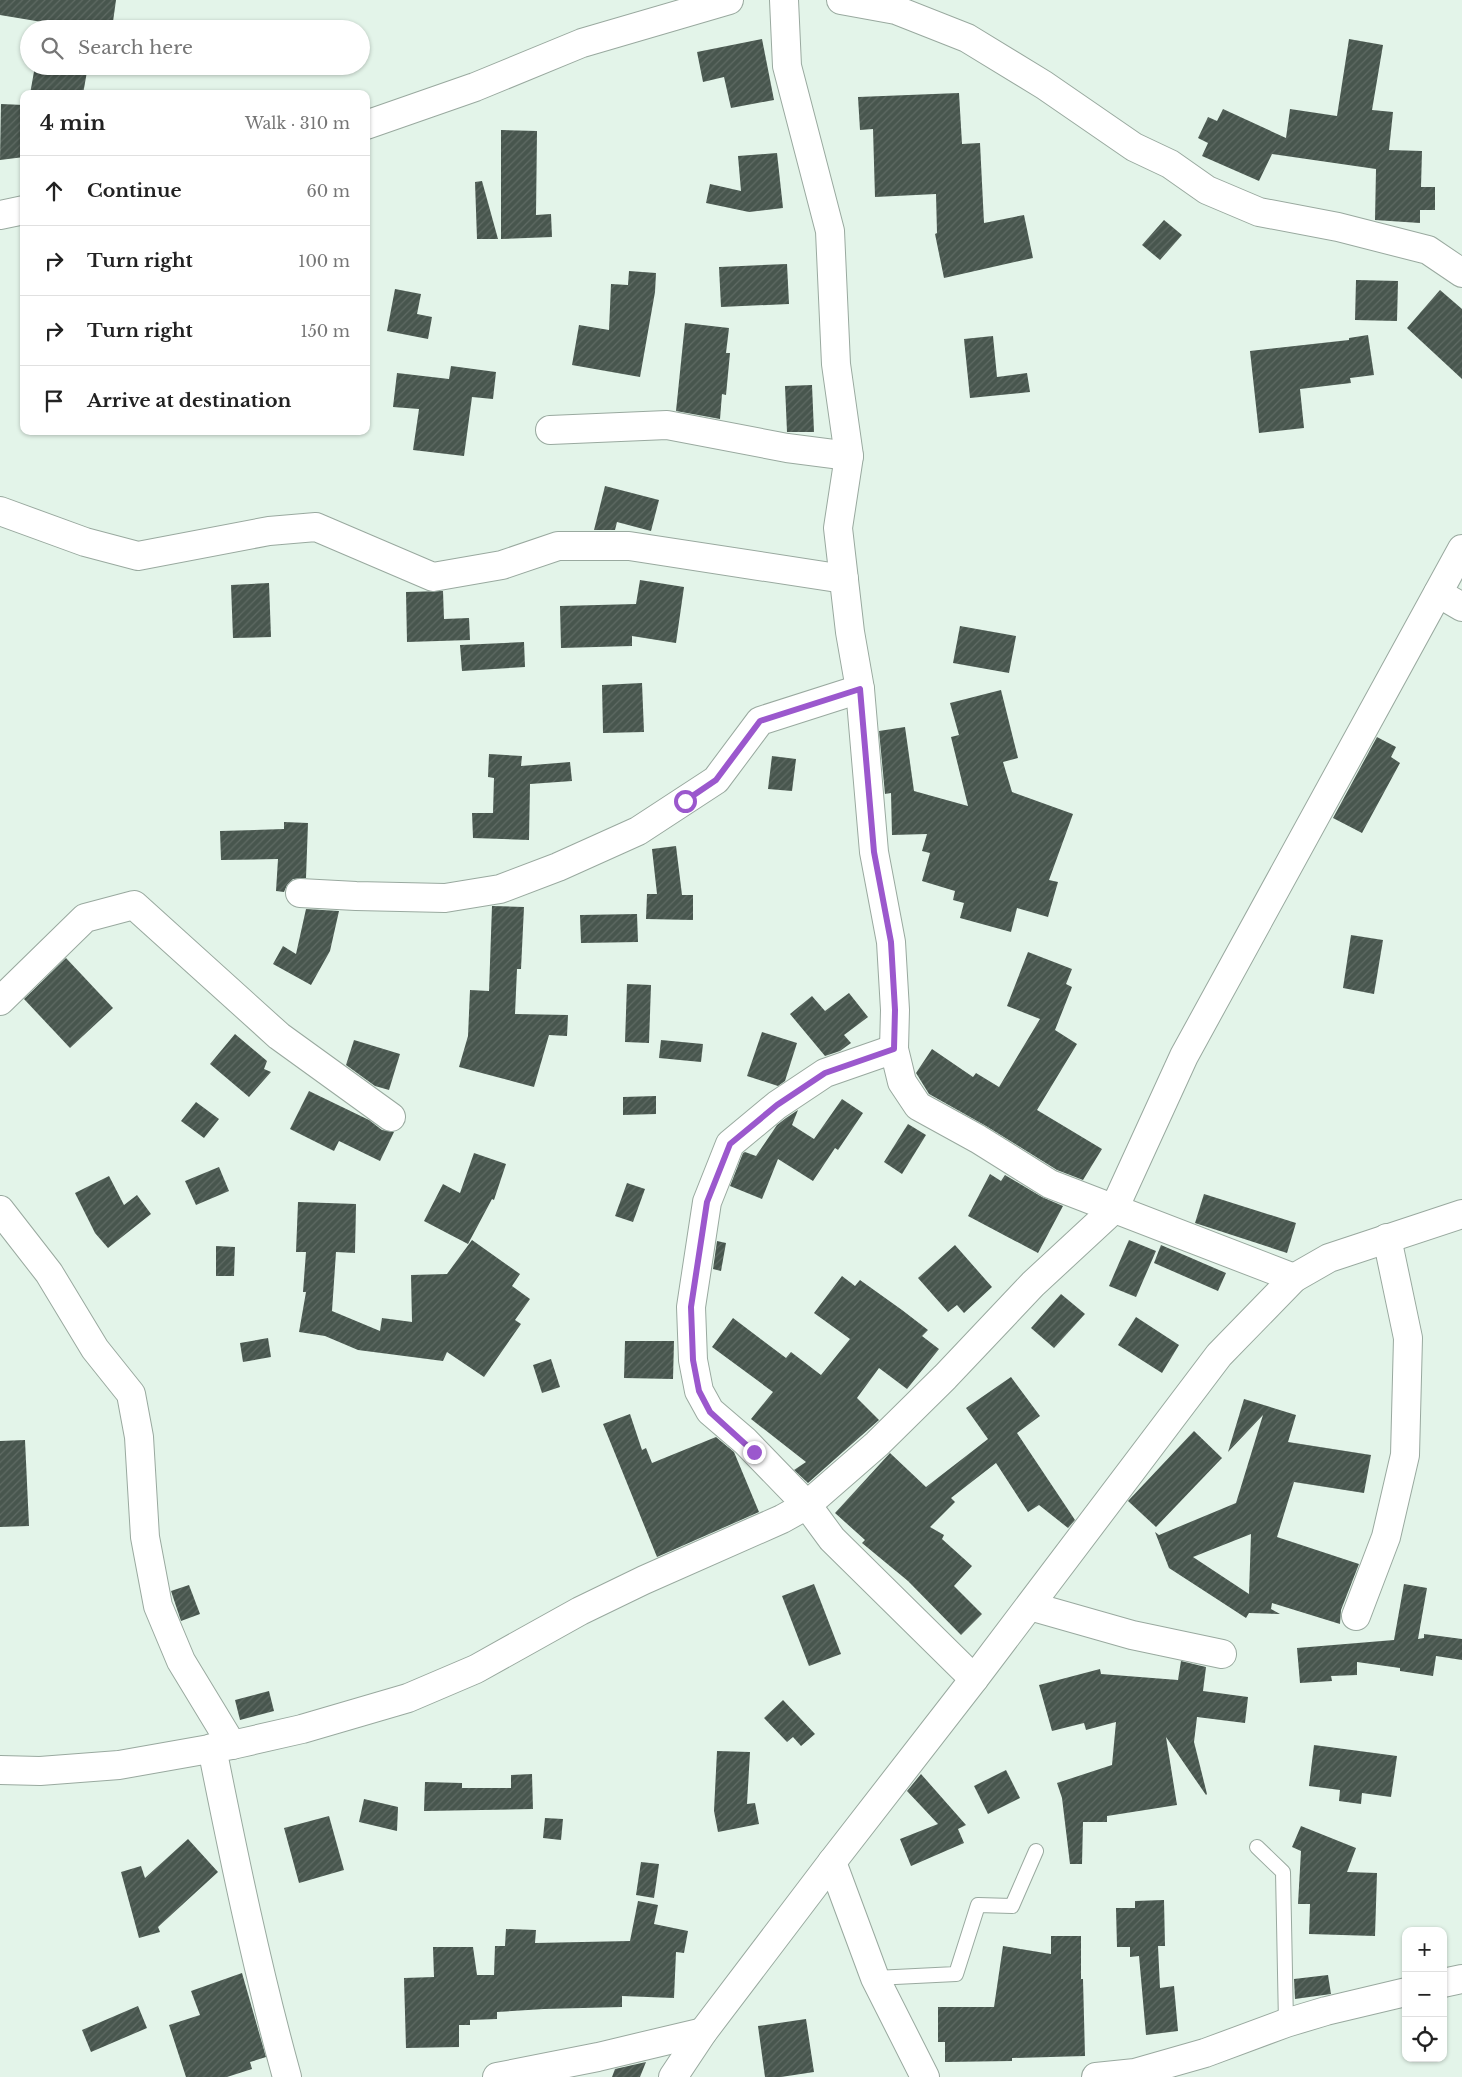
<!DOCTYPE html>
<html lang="en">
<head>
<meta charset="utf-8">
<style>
  :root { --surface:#fff; --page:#f2f2f2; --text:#222; --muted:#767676; --line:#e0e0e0 }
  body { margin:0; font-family:"Libre Baskerville",serif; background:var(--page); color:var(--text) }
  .controls { position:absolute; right:15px; bottom:15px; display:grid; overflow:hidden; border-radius:10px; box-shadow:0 1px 4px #0004 }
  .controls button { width:45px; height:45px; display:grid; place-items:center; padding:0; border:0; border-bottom:1px solid var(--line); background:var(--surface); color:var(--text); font:25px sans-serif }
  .stop { position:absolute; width:15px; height:15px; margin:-11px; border:4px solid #9b58cd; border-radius:50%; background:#fff }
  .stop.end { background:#9b58cd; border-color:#fff; box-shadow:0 1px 5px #0008 }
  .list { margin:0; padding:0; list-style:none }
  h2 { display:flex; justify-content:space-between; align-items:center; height:65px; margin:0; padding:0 20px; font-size:21px }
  h2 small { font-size:16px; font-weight:400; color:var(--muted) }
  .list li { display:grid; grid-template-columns:32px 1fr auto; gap:15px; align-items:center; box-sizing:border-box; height:70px; padding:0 20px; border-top:1px solid var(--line) }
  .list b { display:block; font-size:19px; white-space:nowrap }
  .list em { font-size:16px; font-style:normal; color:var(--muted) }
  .icon { flex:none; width:28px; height:28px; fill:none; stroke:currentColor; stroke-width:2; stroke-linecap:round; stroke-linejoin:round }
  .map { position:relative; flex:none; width:1462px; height:2077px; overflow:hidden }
  .search { position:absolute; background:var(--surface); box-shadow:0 1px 4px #0004; left:20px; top:20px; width:350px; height:55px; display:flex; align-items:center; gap:12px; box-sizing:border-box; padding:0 18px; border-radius:28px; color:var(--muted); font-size:19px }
  .panel { position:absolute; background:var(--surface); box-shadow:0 1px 4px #0004; left:20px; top:90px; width:350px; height:345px; border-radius:10px }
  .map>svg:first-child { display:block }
  .building { fill:url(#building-hatch); fill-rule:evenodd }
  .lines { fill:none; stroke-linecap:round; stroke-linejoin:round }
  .service-casing { stroke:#99a99f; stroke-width:16 }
  .minor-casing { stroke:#99a99f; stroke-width:30 }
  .tertiary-casing { stroke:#99a99f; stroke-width:30 }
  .service { stroke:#fff; stroke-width:14 }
  .minor { stroke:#fff; stroke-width:28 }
  .tertiary { stroke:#fff; stroke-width:28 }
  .route { stroke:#9b58cd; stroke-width:6 }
</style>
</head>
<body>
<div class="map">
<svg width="1462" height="2077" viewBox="0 0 1462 2077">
  <defs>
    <pattern id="building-hatch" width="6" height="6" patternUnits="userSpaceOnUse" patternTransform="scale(1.25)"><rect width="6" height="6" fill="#48564e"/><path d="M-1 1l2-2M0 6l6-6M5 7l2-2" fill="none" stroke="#5f6b64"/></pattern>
  </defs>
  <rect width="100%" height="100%" fill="#e3f4e9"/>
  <g class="building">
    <path d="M 0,0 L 116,0 L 112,29 L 84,29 L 0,15 Z"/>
    <path d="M 762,39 L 774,100 L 731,108 L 724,77 L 703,82 L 697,52 Z"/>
    <path d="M 1349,39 L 1383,45 L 1372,110 L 1393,112 L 1389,150 L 1422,151 L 1421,187 L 1435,187 L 1435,210 L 1420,210 L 1420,223 L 1375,220 L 1376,169 L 1272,154 L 1259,181 L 1202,156 L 1208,143 L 1198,138 L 1208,117 L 1217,121 L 1223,109 L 1286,138 L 1290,109 L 1337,116 Z"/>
    <path d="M 35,66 L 88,66 L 83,94 L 30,94 Z"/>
    <path d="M 959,93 L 962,144 L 980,143 L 984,223 L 1024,215 L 1033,258 L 944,278 L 935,234 L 937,233 L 936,194 L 875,197 L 873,129 L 860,130 L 858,97 Z"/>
    <path d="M 1,104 L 24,105 L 24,157 L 0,160 Z"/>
    <path d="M 501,130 L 537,131 L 536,215 L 551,214 L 552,237 L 501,239 Z"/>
    <path d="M 777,153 L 783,208 L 749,212 L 706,203 L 710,184 L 741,191 L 738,156 Z"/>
    <path d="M 482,181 L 498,239 L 477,239 L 475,182 Z"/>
    <path d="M 1164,220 L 1182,235 L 1160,260 L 1142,245 Z"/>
    <path d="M 787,264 L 789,304 L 721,307 L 719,267 Z"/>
    <path d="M 629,271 L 656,273 L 655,292 L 640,377 L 572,365 L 579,325 L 609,330 L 611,284 L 628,285 Z"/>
    <path d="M 1356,280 L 1398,281 L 1397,321 L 1355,320 Z"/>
    <path d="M 395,289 L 421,294 L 417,314 L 432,317 L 428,339 L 387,331 Z"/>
    <path d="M 1440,290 L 1462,309 L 1462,379 L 1407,328 Z"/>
    <path d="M 685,323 L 729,328 L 726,353 L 730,353 L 726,395 L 722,394 L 720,419 L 676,411 Z"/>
    <path d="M 1368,335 L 1374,375 L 1350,378 L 1351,383 L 1300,389 L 1304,428 L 1259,433 L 1250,351 L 1349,340 L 1349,338 Z"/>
    <path d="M 993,336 L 997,377 L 1027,373 L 1030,392 L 970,398 L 964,339 Z"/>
    <path d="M 451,366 L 496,372 L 493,399 L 472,397 L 464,456 L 413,450 L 419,409 L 393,407 L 397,373 L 449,379 Z"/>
    <path d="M 812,385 L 814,432 L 787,432 L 785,386 Z"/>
    <path d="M 605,486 L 659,500 L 651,531 L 617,522 L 615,530 L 594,530 Z"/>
    <path d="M 640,580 L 684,587 L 676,643 L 632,636 L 632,646 L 561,648 L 560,606 L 636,604 Z"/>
    <path d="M 269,583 L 271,637 L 233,638 L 231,585 Z"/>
    <path d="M 443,591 L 444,619 L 469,618 L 470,640 L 407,642 L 406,592 Z"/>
    <path d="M 960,626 L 1016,636 L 1009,673 L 953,663 Z"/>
    <path d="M 524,642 L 525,667 L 462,671 L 460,645 Z"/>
    <path d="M 642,683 L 644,732 L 603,733 L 602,685 Z"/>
    <path d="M 1001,690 L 1018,758 L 1003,762 L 1012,792 L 1073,814 L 1049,880 L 1058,882 L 1048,917 L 1017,908 L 1011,932 L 960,918 L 964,903 L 953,900 L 955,891 L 922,881 L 930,853 L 922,851 L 927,834 L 892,835 L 891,793 L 885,794 L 879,731 L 905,727 L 914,791 L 968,806 L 951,737 L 959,735 L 950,703 Z"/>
    <path d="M 1377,737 L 1396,747 L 1391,757 L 1400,763 L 1362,833 L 1333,818 Z"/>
    <path d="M 489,754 L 522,756 L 521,766 L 570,762 L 572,781 L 530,784 L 529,840 L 473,838 L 472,813 L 493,813 L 494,778 L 488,777 Z"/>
    <path d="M 772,756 L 796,759 L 792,791 L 768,789 Z"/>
    <path d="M 284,822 L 308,823 L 306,878 L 293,879 L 287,885 L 284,892 L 276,891 L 278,859 L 221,860 L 220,831 L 284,829 Z"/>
    <path d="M 676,846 L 682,895 L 693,895 L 693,920 L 646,919 L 647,894 L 657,894 L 652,849 Z"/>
    <path d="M 492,906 L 524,907 L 521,969 L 517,969 L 515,1014 L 568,1015 L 567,1036 L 549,1035 L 534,1087 L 459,1067 L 468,1036 L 470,990 L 489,991 Z"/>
    <path d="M 306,909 L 339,911 L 330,951 L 311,985 L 273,964 L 283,946 L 296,954 Z"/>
    <path d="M 637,914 L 638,942 L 581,943 L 580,915 Z"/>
    <path d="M 1351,935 L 1383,940 L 1374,994 L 1343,988 Z"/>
    <path d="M 1028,952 L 1072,969 L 1066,984 L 1072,987 L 1055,1030 L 1077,1044 L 1037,1110 L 1102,1149 L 1083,1180 L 1057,1170 L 986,1126 L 929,1094 L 916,1073 L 932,1049 L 973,1077 L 976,1073 L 999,1087 L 1040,1019 L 1007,1006 Z"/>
    <path d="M 66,958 L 113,1008 L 70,1048 L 24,999 Z"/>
    <path d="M 627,984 L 651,985 L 649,1043 L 625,1042 Z"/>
    <path d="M 849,993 L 868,1017 L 844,1035 L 851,1043 L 840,1051 L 825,1056 L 790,1014 L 812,996 L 825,1011 Z"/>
    <path d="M 762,1032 L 797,1043 L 785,1081 L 778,1086 L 747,1076 Z"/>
    <path d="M 235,1034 L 267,1061 L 264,1069 L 271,1072 L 249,1097 L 210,1064 Z"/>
    <path d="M 354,1040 L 400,1054 L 389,1090 L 375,1086 L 346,1065 Z"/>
    <path d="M 661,1040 L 703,1044 L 701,1062 L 659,1058 Z"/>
    <path d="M 309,1091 L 369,1120 L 382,1130 L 394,1132 L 380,1161 L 339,1141 L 334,1151 L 290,1129 Z"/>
    <path d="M 656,1096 L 656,1114 L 623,1115 L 623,1097 Z"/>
    <path d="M 842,1099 L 863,1113 L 838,1150 L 835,1148 L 813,1181 L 778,1159 L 762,1199 L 730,1186 L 743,1153 L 745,1152 L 756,1156 L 777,1125 L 786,1118 L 798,1110 L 792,1125 L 814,1139 Z"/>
    <path d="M 196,1102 L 219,1119 L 204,1138 L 181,1121 Z"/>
    <path d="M 908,1124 L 926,1135 L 902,1174 L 884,1162 Z"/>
    <path d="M 474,1153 L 506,1164 L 494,1200 L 492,1199 L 468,1244 L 424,1221 L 443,1184 L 460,1193 Z"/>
    <path d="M 219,1167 L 229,1191 L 196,1205 L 185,1181 Z"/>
    <path d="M 990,1174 L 1001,1181 L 1005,1175 L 1042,1197 L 1063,1206 L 1038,1253 L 968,1216 Z"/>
    <path d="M 109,1176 L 124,1205 L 137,1195 L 151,1214 L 108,1248 L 95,1233 L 75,1193 Z"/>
    <path d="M 627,1183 L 645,1189 L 633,1222 L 615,1216 Z"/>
    <path d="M 1204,1194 L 1296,1223 L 1287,1253 L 1195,1223 Z"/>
    <path d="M 298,1202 L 356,1204 L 355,1253 L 336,1252 L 332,1311 L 380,1331 L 382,1318 L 412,1322 L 411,1275 L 447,1274 L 472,1240 L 520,1274 L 512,1286 L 530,1299 L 515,1320 L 521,1324 L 484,1377 L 447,1352 L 443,1361 L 358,1350 L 325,1336 L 299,1332 L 306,1292 L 303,1292 L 306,1252 L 296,1252 Z"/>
    <path d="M 1129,1240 L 1156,1251 L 1136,1297 L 1109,1286 Z"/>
    <path d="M 717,1241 L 726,1243 L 721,1271 L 713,1269 Z"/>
    <path d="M 955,1245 L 992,1287 L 964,1313 L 957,1305 L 948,1312 L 918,1278 Z"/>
    <path d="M 1161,1245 L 1226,1273 L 1218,1291 L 1154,1263 Z"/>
    <path d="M 216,1246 L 235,1247 L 234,1276 L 216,1276 Z"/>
    <path d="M 842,1276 L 855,1286 L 860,1280 L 902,1310 L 928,1330 L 922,1336 L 939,1349 L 907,1389 L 879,1368 L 857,1398 L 879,1420 L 808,1483 L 794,1470 L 806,1462 L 751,1419 L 773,1392 L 712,1347 L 733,1318 L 786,1358 L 791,1352 L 821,1375 L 850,1339 L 814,1313 Z"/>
    <path d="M 1061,1294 L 1085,1314 L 1054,1348 L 1031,1328 Z"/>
    <path d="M 1136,1317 L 1179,1345 L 1162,1373 L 1118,1345 Z"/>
    <path d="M 268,1338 L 271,1357 L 243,1362 L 240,1343 Z"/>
    <path d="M 625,1341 L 674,1341 L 673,1379 L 624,1378 Z"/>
    <path d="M 551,1359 L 560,1387 L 542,1393 L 533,1365 Z"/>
    <path d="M 1011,1377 L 1040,1416 L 1017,1433 L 1075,1520 L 1068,1528 L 1039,1505 L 1028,1512 L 996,1463 L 951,1498 L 955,1502 L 930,1527 L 944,1535 L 942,1539 L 972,1566 L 954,1586 L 982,1614 L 961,1635 L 908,1581 L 862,1543 L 865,1540 L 835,1513 L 890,1453 L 926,1487 L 988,1439 L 966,1408 Z"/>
    <path d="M 1244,1399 L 1296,1415 L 1288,1442 L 1371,1455 L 1364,1493 L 1294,1482 L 1277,1537 L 1359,1564 L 1341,1610 L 1340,1624 L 1272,1603 L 1271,1609 L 1280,1614 L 1249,1613 L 1246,1618 L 1169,1568 L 1155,1532 L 1159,1535 L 1236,1503 L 1263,1415 L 1228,1452 ZM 1251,1534 L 1249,1594 L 1193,1557 Z"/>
    <path d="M 630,1414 L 642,1450 L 646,1448 L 652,1463 L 716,1437 L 734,1452 L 759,1512 L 657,1557 L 603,1424 Z"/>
    <path d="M 1194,1431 L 1222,1458 L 1156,1527 L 1128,1501 Z"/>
    <path d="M 25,1440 L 29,1526 L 0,1527 L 0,1441 Z"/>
    <path d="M 814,1584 L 841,1654 L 809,1666 L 782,1596 Z"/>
    <path d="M 1404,1584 L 1427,1588 L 1418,1639 L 1424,1638 L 1424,1634 L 1462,1639 L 1462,1660 L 1436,1656 L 1433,1676 L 1400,1671 L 1400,1668 L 1357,1662 L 1357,1675 L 1331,1676 L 1332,1681 L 1300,1683 L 1297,1648 L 1394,1640 Z"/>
    <path d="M 189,1585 L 200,1614 L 181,1621 L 171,1591 Z"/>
    <path d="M 1181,1661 L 1206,1667 L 1203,1691 L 1248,1697 L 1245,1723 L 1197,1717 L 1194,1742 L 1207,1794 L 1206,1795 L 1166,1737 L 1177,1805 L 1107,1816 L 1107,1822 L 1083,1822 L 1082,1864 L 1070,1864 L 1062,1798 L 1057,1783 L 1112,1765 L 1116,1722 L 1086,1730 L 1084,1723 L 1052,1731 L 1039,1685 L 1100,1669 L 1101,1674 L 1178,1680 Z"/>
    <path d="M 269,1691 L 274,1711 L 240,1720 L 235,1700 Z"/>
    <path d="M 783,1700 L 815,1734 L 801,1746 L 793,1737 L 787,1742 L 764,1718 Z"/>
    <path d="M 1314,1745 L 1397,1756 L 1391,1797 L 1362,1793 L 1361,1804 L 1339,1801 L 1340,1790 L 1309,1786 Z"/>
    <path d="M 717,1751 L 750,1752 L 747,1804 L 755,1803 L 759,1824 L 718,1832 L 714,1811 Z"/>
    <path d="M 1006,1770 L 1020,1798 L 988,1814 L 974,1786 Z"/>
    <path d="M 532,1774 L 533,1809 L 424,1811 L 425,1782 L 462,1783 L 462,1788 L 511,1788 L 511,1775 Z"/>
    <path d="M 921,1774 L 966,1825 L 958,1829 L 964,1843 L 911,1866 L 900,1839 L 938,1824 L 907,1791 Z"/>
    <path d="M 364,1799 L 398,1807 L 397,1831 L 359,1822 Z"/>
    <path d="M 329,1816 L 344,1870 L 299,1883 L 284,1828 Z"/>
    <path d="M 545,1818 L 563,1819 L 561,1840 L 543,1838 Z"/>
    <path d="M 1301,1826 L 1356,1848 L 1347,1872 L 1377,1873 L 1375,1936 L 1309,1934 L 1310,1904 L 1298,1904 L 1301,1851 L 1292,1847 Z"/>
    <path d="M 188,1839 L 218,1872 L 158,1927 L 160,1932 L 139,1938 L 121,1872 L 141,1866 L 145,1878 Z"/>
    <path d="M 641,1862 L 659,1864 L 654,1898 L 636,1895 Z"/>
    <path d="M 1164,1900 L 1165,1946 L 1158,1946 L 1160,1988 L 1174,1986 L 1178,2031 L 1146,2035 L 1139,1956 L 1130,1957 L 1130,1947 L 1117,1947 L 1116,1908 L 1135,1908 L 1135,1901 Z"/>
    <path d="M 638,1901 L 658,1905 L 654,1924 L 688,1931 L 684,1953 L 676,1952 L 674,1998 L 622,1996 L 622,2007 L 544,2009 L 497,2012 L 497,2019 L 470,2020 L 470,2025 L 459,2025 L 459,2047 L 406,2048 L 404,1978 L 434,1977 L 433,1947 L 473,1947 L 477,1975 L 494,1975 L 495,1946 L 505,1946 L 506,1929 L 536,1930 L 535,1943 L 630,1941 Z"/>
    <path d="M 1051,1936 L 1081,1936 L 1081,1979 L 1083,1979 L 1085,2056 L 1012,2058 L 1012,2061 L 945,2062 L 945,2042 L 938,2042 L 938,2007 L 994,2007 L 1003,1946 L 1051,1954 Z"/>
    <path d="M 242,1973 L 266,2057 L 250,2062 L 252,2069 L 227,2077 L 186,2077 L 169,2025 L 200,2015 L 191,1991 Z"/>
    <path d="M 1328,1975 L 1331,1994 L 1295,1999 L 1294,1979 Z"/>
    <path d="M 138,2006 L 147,2028 L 91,2052 L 82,2030 Z"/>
    <path d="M 806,2019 L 814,2072 L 781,2077 L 765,2077 L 758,2026 Z"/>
    <path d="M 646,2062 L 640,2077 L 612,2077 L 615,2069 Z"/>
  </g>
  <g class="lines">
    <g class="service-casing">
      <g id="service">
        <path d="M 1257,1847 L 1283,1872 L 1286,2023"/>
        <path d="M 875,1978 L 956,1974 L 978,1905 L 1012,1906 L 1036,1851"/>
      </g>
    </g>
    <g class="minor-casing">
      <g id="minor">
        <path d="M 784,0 L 787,66 L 830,231 L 836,364 L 849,456 L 838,528 L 850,632 L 860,689 L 874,852 L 891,942 L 895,1010 L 894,1049 L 902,1082 L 918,1106 L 978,1139 L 1050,1184 L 1294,1278"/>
        <path d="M 841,0 L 896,10 L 967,38 L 1044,85 L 1134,147 L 1170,164 L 1207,190 L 1259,212 L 1338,227 L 1428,250 L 1462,273"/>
        <path d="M 366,125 L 475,87 L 582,43 L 729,0"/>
        <path d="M 0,215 L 24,210"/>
        <path d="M 550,430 L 667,425 L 787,448 L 849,456"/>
        <path d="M 0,511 L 85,542 L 138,556 L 269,531 L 316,527 L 433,577 L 502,565 L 558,546 L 629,546 L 844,579"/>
        <path d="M 1438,593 L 1462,607"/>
        <path d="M 300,893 L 356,896 L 445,898 L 500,889 L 558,867 L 638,831 L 716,780 L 760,721 L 860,689"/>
        <path d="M 0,1001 L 85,918 L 134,905 L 279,1036 L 391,1117"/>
        <path d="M 894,1049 L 825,1073 L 777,1105 L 730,1144 L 707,1202 L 691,1307 L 693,1360 L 699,1391 L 710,1411 L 745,1441 L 807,1505 L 832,1539 L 974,1679"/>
        <path d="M 0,1210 L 49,1273 L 95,1349 L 131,1394 L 139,1437 L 145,1537 L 158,1606 L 181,1661 L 232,1745"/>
        <path d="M 1030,1606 L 1132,1635 L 1222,1654"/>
        <path d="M 1356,1616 L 1386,1537 L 1405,1455 L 1408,1338 L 1387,1238"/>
        <path d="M 212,1748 C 234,1858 257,1969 287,2077"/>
        <path d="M 0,1770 L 40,1771 L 119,1765 L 232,1745 L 302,1729 L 408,1698 L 476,1669 L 580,1611 L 644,1580 L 782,1519 L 807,1505 L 877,1444 L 945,1377 L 1033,1284 L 1114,1209 L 1184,1056 L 1462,549"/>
        <path d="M 832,1862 L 875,1978 L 925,2077"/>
        <path d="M 1443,1983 L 1462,1979"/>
        <path d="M 497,2077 L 598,2057 L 703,2032"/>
        <path d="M 1096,2077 L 1135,2073 L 1205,2053 L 1286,2023 L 1326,2011 L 1406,1992"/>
      </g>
    </g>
    <g class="tertiary-casing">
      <path id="tertiary" d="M 673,2077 L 703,2032 L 832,1862 L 974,1679 L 1219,1355 L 1294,1278 L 1329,1258 L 1462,1214"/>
    </g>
    <use href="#service" class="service"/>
    <use href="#minor" class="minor"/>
    <use href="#tertiary" class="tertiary"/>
  </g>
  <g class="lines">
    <path class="route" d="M 685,801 L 716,780 L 760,721 L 860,689 L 874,852 L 891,942 L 895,1010 L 894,1049 L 825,1073 L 777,1105 L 730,1144 L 707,1202 L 691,1307 L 693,1360 L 699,1391 L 710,1412 L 754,1452"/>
  </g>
</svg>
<div class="controls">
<button>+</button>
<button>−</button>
<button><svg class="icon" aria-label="locate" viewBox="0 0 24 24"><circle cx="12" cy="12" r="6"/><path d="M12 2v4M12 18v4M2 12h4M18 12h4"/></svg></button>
</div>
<div class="stop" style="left:685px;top:801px"></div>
<div class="stop end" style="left:754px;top:1452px"></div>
<div class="search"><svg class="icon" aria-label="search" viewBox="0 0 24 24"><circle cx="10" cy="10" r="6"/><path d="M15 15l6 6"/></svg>Search here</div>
<section class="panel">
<h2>4 min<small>Walk · 310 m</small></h2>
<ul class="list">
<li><svg class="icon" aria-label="ahead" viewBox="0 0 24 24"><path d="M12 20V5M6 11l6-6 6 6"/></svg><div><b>Continue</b></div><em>60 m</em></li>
<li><svg class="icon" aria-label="right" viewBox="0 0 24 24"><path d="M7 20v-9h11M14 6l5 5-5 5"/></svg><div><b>Turn right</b></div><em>100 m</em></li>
<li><svg class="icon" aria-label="right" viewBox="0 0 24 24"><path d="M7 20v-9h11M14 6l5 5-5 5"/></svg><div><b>Turn right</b></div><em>150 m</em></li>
<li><svg class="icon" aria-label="arrive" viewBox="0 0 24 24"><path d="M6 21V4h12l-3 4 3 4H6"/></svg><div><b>Arrive at destination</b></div></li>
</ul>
</section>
</div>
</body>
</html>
